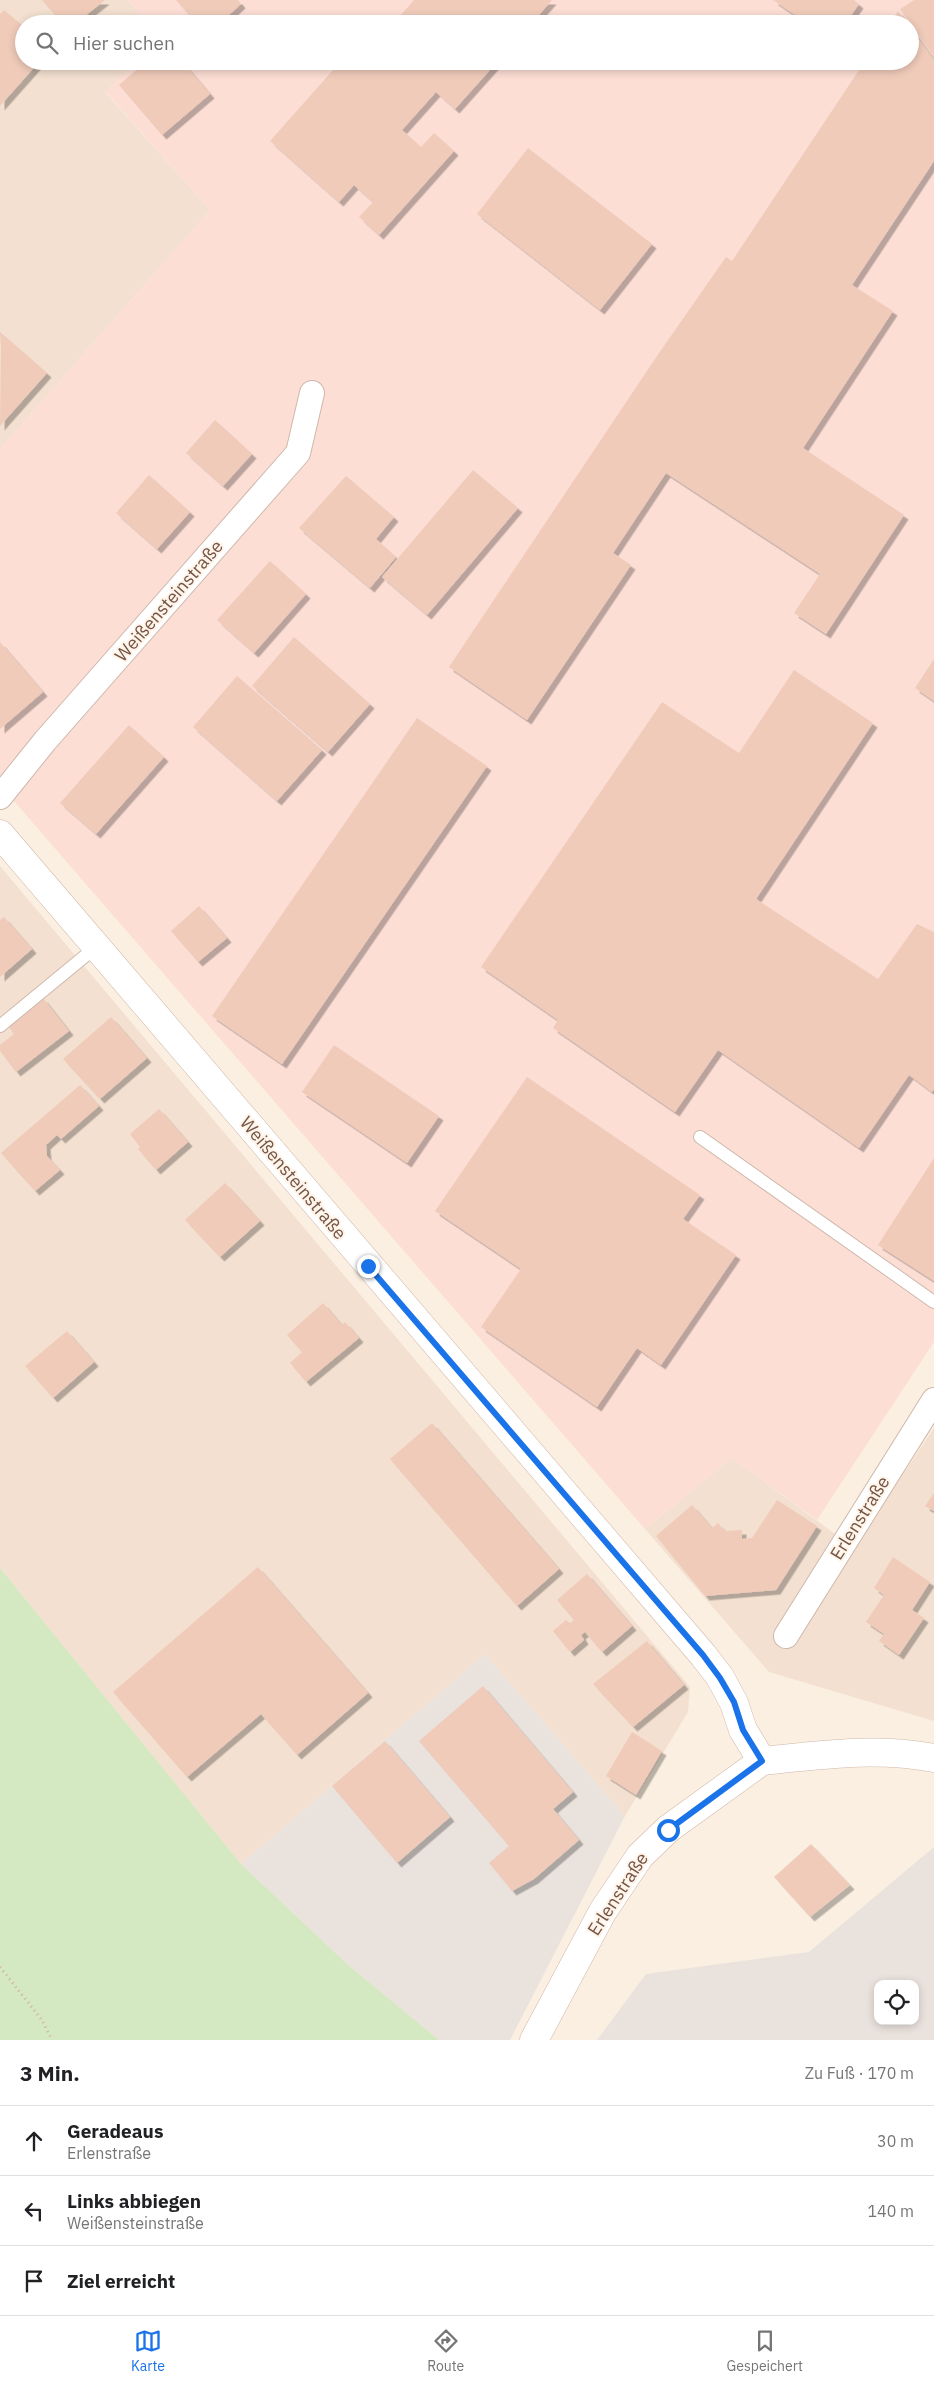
<!DOCTYPE html>
<html lang="de">
<head>
<meta charset="utf-8">
<style>
  :root { --surface:#fff; --page:#f6f6f6; --text:#202124; --muted:#757577; --line:#e0e0e0; --accent:#1a73e8 }
  body { margin:0; font-family:"IBM Plex Sans",sans-serif; background:var(--page); color:var(--text) }
  .controls { position:absolute; right:15px; bottom:15px; display:grid; overflow:hidden; border-radius:10px; box-shadow:0 2px 8px #0003 }
  .controls button { width:45px; height:45px; display:grid; place-items:center; padding:0; border:0; border-bottom:1px solid var(--line); background:var(--surface); color:var(--text); font:25px sans-serif }
  .stop { position:absolute; width:15px; height:15px; margin:-11px; border:4px solid #1a73e8; border-radius:50%; background:#fff }
  .stop.end { background:#1a73e8; border-color:#fff; box-shadow:0 1px 5px #0008 }
  .list { margin:0; padding:0; list-style:none }
  h2 { display:flex; justify-content:space-between; align-items:center; height:65px; margin:0; padding:0 20px; font-size:21px }
  h2 small { font-size:16px; font-weight:400; color:var(--muted) }
  .list li { display:grid; grid-template-columns:32px 1fr auto; gap:15px; align-items:center; box-sizing:border-box; height:70px; padding:0 20px; border-top:1px solid var(--line) }
  .list b { display:block; font-size:19px; white-space:nowrap }
  .list p { margin:0; font-size:16px; white-space:nowrap; color:var(--muted) }
  .list em { font-size:16px; font-style:normal; color:var(--muted) }
  .icon { flex:none; width:28px; height:28px; fill:none; stroke:currentColor; stroke-width:2; stroke-linecap:round; stroke-linejoin:round }
  .map { position:relative; flex:none; width:934px; height:2040px; overflow:hidden }
  .search { position:absolute; background:var(--surface); box-shadow:0 2px 8px #0003; left:15px; right:15px; top:15px; height:55px; display:flex; align-items:center; gap:12px; box-sizing:border-box; padding:0 18px; border-radius:28px; color:var(--muted); font-size:19px }
  .sheet { height:275px; background:var(--surface) }
  nav { display:flex; justify-content:space-around; align-items:center; box-sizing:border-box; height:70px; border-top:1px solid var(--line); background:var(--surface); font-size:14px; color:var(--muted) }
  nav a { display:grid; justify-items:center; gap:2px }
  nav .on { color:var(--accent) }
  .map>svg:first-child { display:block }
  .residential { fill:#f3e0d0 }
  .commercial { fill:#fcded5 }
  .industrial { fill:#eae2dd; fill-rule:evenodd }
  .green { fill:#d4e8c1 }
  .building { fill:#f0cbba; filter:url(#shadow) }
  .lines { fill:none; stroke-linecap:round; stroke-linejoin:round }
  .lane-casing { stroke:#ceb8ac; stroke-width:14 }
  .street-casing { stroke:#ceb8ac; stroke-width:26 }
  .secondary-casing { stroke:#d1b7a9; stroke-width:29 }
  .path { stroke:#d5ae9d; stroke-width:3; stroke-dasharray:1 4; stroke-linecap:butt }
  .lane { stroke:#fff; stroke-width:12 }
  .street { stroke:#fff; stroke-width:24 }
  .secondary { stroke:#fff; stroke-width:28 }
  .route { stroke:#1a73e8; stroke-width:6 }
  .labels { text-anchor:middle; stroke-width:4; stroke-linejoin:round; paint-order:stroke }
  .street-label { font-size:18px; fill:#725449; stroke:#fff4e7 }
</style>
</head>
<body>
<div class="map">
<svg width="934" height="2040" viewBox="0 0 934 2040">
  <defs>
    <filter id="shadow"><feDropShadow dx="4.5" dy="4.5" stdDeviation="0" flood-color="#0004"/></filter>
  </defs>
  <rect width="100%" height="100%" fill="#fbefe1"/>
  <g class="residential">
    <path d="M 0,0 L 128,0 L 149,24 L 24,24 L 24,61 L 137,61 L 105,92 L 210,210 L 0,449 Z"/>
    <path d="M 0,866 L 690,1687 L 688,1712 L 625,1816 L 485,1654 L 241,1864 L 0,1568 Z"/>
    <path d="M 934,1428 L 934,1721 L 769,1672 L 645,1529 L 732,1458 L 854,1548 Z"/>
  </g>
  <path class="commercial" d="M 128,0 L 934,0 L 934,1342 L 817,1520 L 732,1458 L 645,1529 L 0,785 L 0,449 L 210,210 L 105,91 L 137,61 L 910,61 L 910,24 L 149,24 Z"/>
  <g class="industrial">
    <path d="M 485,1654 L 625,1816 L 510,2040 L 439,2040 L 347,1964 L 241,1864 Z"/>
    <path d="M 934,1847 L 934,2040 L 597,2040 L 646,1974 L 809,1952 ZM 878,1984 L 915,1984 L 915,2021 L 878,2021 Z"/>
  </g>
  <path class="green" d="M 0,1568 L 241,1864 L 347,1964 L 439,2040 L 0,2040 Z"/>
  <g class="building">
    <path d="M 42,0 L 105,0 L 75,24 L 63,24 Z"/>
    <path d="M 176,0 L 238,0 L 241,4 L 219,24 L 197,24 Z"/>
    <path d="M 414,0 L 552,0 L 531,24 L 393,24 Z"/>
    <path d="M 773,0 L 854,0 L 859,4 L 845,24 L 808,24 Z"/>
    <path d="M 914,0 L 934,0 L 934,57 L 900,9 Z"/>
    <path d="M 4,10 L 24,27 L 24,61 L 40,61 L 0,106 L 0,14 Z"/>
    <path d="M 898,11 L 908,24 L 890,24 Z"/>
    <path d="M 910,27 L 934,60 L 934,161 L 852,285 L 893,311 L 803,448 L 904,515 L 826,634 L 794,613 L 820,574 L 666,473 L 613,553 L 631,565 L 527,720 L 449,667 L 659,353 L 726,257 L 732,261 L 865,61 L 910,61 Z"/>
    <path d="M 147,61 L 182,61 L 210,94 L 162,135 L 119,85 Z"/>
    <path d="M 341,61 L 498,61 L 455,109 L 436,92 L 402,130 L 421,147 L 434,133 L 454,151 L 379,235 L 359,217 L 373,202 L 354,185 L 339,202 L 270,141 Z"/>
    <path d="M 528,148 L 652,244 L 600,310 L 477,214 Z"/>
    <path d="M 0,332 L 47,373 L 0,426 L 1,348 Z"/>
    <path d="M 215,420 L 252,454 L 223,486 L 186,453 Z"/>
    <path d="M 473,470 L 518,508 L 427,615 L 382,577 Z"/>
    <path d="M 149,475 L 190,512 L 157,549 L 116,513 Z"/>
    <path d="M 346,476 L 394,517 L 376,539 L 396,557 L 370,588 L 299,528 Z"/>
    <path d="M 270,561 L 306,594 L 254,653 L 217,620 Z"/>
    <path d="M 294,637 L 370,704 L 328,752 L 252,686 Z"/>
    <path d="M 0,642 L 43,692 L 0,729 Z"/>
    <path d="M 934,659 L 934,701 L 915,688 Z"/>
    <path d="M 794,670 L 873,723 L 756,899 L 878,979 L 917,924 L 934,932 L 934,1089 L 932,1092 L 909,1075 L 859,1148 L 718,1050 L 675,1112 L 553,1028 L 558,1020 L 481,967 L 662,702 L 739,753 Z"/>
    <path d="M 237,676 L 322,750 L 277,801 L 193,727 Z"/>
    <path d="M 417,718 L 487,766 L 282,1064 L 212,1016 Z"/>
    <path d="M 129,725 L 164,757 L 96,834 L 60,803 Z"/>
    <path d="M 199,906 L 227,938 L 198,962 L 171,931 Z"/>
    <path d="M 4,917 L 32,949 L 0,977 L 0,920 Z"/>
    <path d="M 43,998 L 69,1031 L 16,1072 L 0,1051 L 0,1045 L 14,1034 L 8,1026 Z"/>
    <path d="M 111,1017 L 147,1058 L 100,1099 L 63,1059 Z"/>
    <path d="M 334,1045 L 439,1116 L 407,1163 L 302,1092 Z"/>
    <path d="M 527,1077 L 700,1195 L 683,1219 L 736,1255 L 661,1365 L 637,1348 L 597,1407 L 481,1327 L 521,1269 L 435,1211 Z"/>
    <path d="M 80,1085 L 99,1106 L 61,1139 L 57,1135 L 46,1145 L 47,1156 L 60,1170 L 35,1191 L 1,1153 Z"/>
    <path d="M 159,1109 L 188,1142 L 156,1170 L 138,1149 L 140,1147 L 130,1134 Z"/>
    <path d="M 934,1158 L 934,1281 L 878,1245 Z"/>
    <path d="M 225,1183 L 260,1221 L 220,1257 L 185,1220 Z"/>
    <path d="M 323,1303 L 342,1325 L 345,1322 L 359,1338 L 306,1382 L 290,1363 L 302,1352 L 287,1335 Z"/>
    <path d="M 67,1331 L 94,1362 L 53,1398 L 25,1366 Z"/>
    <path d="M 432,1423 L 559,1569 L 517,1606 L 390,1459 Z"/>
    <path d="M 934,1493 L 934,1511 L 925,1506 Z"/>
    <path d="M 777,1500 L 817,1526 L 776,1590 L 705,1596 L 656,1536 L 692,1505 L 712,1528 L 718,1523 L 725,1531 L 742,1530 L 742,1539 L 752,1538 Z"/>
    <path d="M 893,1557 L 930,1582 L 912,1610 L 924,1618 L 899,1655 L 879,1641 L 884,1634 L 866,1622 L 884,1595 L 874,1588 Z"/>
    <path d="M 258,1567 L 368,1693 L 297,1755 L 261,1714 L 187,1777 L 113,1692 Z"/>
    <path d="M 587,1574 L 632,1626 L 602,1652 L 585,1632 L 581,1635 L 584,1640 L 570,1652 L 553,1631 L 566,1620 L 570,1623 L 574,1620 L 557,1600 Z"/>
    <path d="M 647,1641 L 684,1685 L 633,1727 L 593,1684 Z"/>
    <path d="M 483,1686 L 573,1792 L 553,1809 L 579,1840 L 534,1879 L 512,1891 L 489,1863 L 509,1846 L 419,1741 Z"/>
    <path d="M 632,1732 L 662,1751 L 636,1795 L 606,1776 Z"/>
    <path d="M 385,1741 L 450,1817 L 397,1863 L 332,1786 Z"/>
    <path d="M 811,1844 L 850,1885 L 810,1917 L 774,1877 Z"/>
  </g>
  <g class="lines">
    <g class="lane-casing">
      <g id="lane">
        <path d="M 0,1026 L 96,947"/>
        <path d="M 700,1137 L 934,1302"/>
      </g>
    </g>
    <g class="street-casing">
      <g id="street">
        <path d="M 0,797 L 45,741 L 298,453 L 312,393"/>
        <path d="M 786,1636 L 934,1400"/>
      </g>
    </g>
    <g class="secondary-casing">
      <g id="secondary">
        <path d="M 0,834 L 703,1655 L 720,1677 L 734,1703 L 743,1730 L 762,1761"/>
        <path d="M 762,1761 C 821,1755 875,1747 934,1758"/>
        <path d="M 534,2040 L 603,1911 L 640,1856 L 668,1829 L 762,1761"/>
      </g>
    </g>
    <path class="path" d="M 0,1967 L 42,2020 L 52,2040"/>
    <use href="#lane" class="lane"/>
    <use href="#street" class="street"/>
    <use href="#secondary" class="secondary"/>
  </g>
  <g class="lines">
    <path class="route" d="M 368,1266 L 703,1655 L 720,1678 L 734,1702 L 743,1730 L 762,1761 L 668,1830"/>
  </g>
  <g class="labels">
    <g class="street-label">
      <text transform="translate(169 601) rotate(-49)" y="6">Weißensteinstraße</text>
      <text transform="translate(293 1178) rotate(50)" y="6">Weißensteinstraße</text>
      <text transform="translate(860 1518) rotate(-58)" y="6">Erlenstraße</text>
      <text transform="translate(618 1894) rotate(-57)" y="6">Erlenstraße</text>
    </g>
  </g>
</svg>
<div class="controls">
<button><svg class="icon" aria-label="locate" viewBox="0 0 24 24"><circle cx="12" cy="12" r="6"/><path d="M12 2v4M12 18v4M2 12h4M18 12h4"/></svg></button>
</div>
<div class="stop" style="left:668px;top:1830px"></div>
<div class="stop end" style="left:368px;top:1266px"></div>
<div class="search"><svg class="icon" aria-label="search" viewBox="0 0 24 24"><circle cx="10" cy="10" r="6"/><path d="M15 15l6 6"/></svg>Hier suchen</div>
</div>
<section class="sheet">
<h2>3 Min.<small>Zu Fuß · 170 m</small></h2>
<ul class="list">
<li><svg class="icon" aria-label="ahead" viewBox="0 0 24 24"><path d="M12 20V5M6 11l6-6 6 6"/></svg><div><b>Geradeaus</b><p>Erlenstraße</p></div><em>30 m</em></li>
<li><svg class="icon" aria-label="left" viewBox="0 0 24 24"><path d="M17 20v-9H6M10 6l-5 5 5 5"/></svg><div><b>Links abbiegen</b><p>Weißensteinstraße</p></div><em>140 m</em></li>
<li><svg class="icon" aria-label="arrive" viewBox="0 0 24 24"><path d="M6 21V4h12l-3 4 3 4H6"/></svg><div><b>Ziel erreicht</b></div></li>
</ul>
</section>
<nav>
<a class="on"><svg class="icon" aria-label="map" viewBox="0 0 24 24"><path d="M3 6l6-2 6 2 6-2v14l-6 2-6-2-6 2zM9 4v14M15 6v14"/></svg>Karte</a>
<a><svg class="icon" aria-label="directions" viewBox="0 0 24 24"><path d="M12 3l9 9-9 9-9-9zM9 14v-3h6M13 9l2 2-2 2"/></svg>Route</a>
<a><svg class="icon" aria-label="saved" viewBox="0 0 24 24"><path d="M7 4h10v16l-5-4-5 4z"/></svg>Gespeichert</a>
</nav>
</body>
</html>
